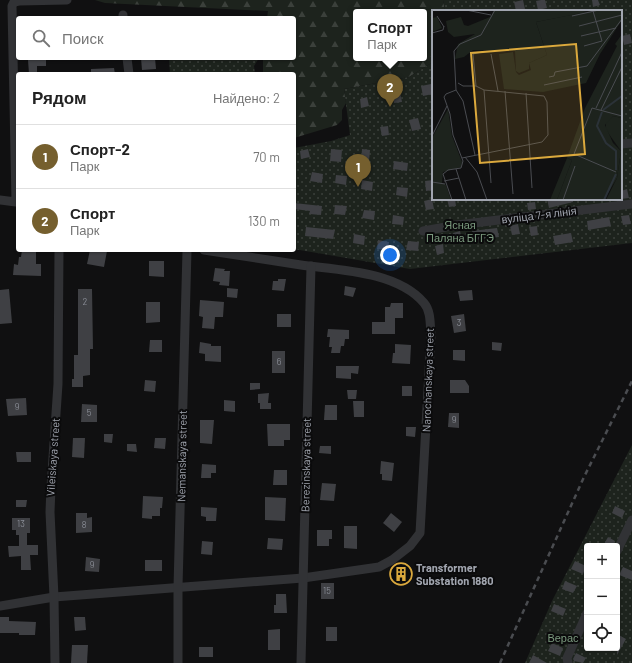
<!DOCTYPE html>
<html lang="ru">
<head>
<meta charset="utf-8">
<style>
  :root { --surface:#fff; --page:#f2f2f2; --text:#222; --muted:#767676; --line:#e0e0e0; --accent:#755f2e }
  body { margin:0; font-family:Barlow,sans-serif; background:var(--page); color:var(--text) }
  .controls { position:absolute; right:12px; bottom:12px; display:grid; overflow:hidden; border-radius:4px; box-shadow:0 1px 3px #0004 }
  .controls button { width:36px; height:36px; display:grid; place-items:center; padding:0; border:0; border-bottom:1px solid var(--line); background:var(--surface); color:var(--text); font:20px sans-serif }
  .you { position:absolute; left:390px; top:255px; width:14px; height:14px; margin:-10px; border:3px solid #fff; border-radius:50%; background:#1a73e8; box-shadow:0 0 0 6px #1a73e833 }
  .badge { display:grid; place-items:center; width:26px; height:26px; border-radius:50%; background:var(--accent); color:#fff; font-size:13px; font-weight:700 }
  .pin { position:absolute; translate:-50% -33px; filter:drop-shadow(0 1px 2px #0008) }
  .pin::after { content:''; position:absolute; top:21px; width:14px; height:12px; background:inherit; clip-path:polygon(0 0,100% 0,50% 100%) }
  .popup { position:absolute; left:353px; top:9px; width:74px; height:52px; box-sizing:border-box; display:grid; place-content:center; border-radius:4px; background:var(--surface); filter:drop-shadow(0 1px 3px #0005); font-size:13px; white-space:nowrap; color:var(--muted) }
  .popup b { font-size:15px; color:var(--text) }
  .popup::after { content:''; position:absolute; left:50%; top:100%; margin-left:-8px; border:8px solid transparent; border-top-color:var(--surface) }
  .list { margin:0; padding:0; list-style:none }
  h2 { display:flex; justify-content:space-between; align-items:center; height:52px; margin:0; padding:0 16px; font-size:17px }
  h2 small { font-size:13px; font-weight:400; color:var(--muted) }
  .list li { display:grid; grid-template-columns:26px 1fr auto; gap:12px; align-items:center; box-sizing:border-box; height:64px; padding:0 16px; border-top:1px solid var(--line) }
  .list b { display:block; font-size:15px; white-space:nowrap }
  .list p { margin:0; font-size:13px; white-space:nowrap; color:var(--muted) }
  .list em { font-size:13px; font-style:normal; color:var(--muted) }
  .icon { flex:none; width:22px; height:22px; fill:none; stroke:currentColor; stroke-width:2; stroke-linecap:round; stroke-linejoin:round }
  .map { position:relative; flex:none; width:632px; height:663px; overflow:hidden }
  .search { position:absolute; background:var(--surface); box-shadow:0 1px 3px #0004; left:16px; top:16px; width:280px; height:44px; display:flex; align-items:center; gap:10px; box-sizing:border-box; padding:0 14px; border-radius:4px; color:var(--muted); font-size:15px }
  .panel { position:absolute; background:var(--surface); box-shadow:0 1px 3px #0004; left:16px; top:72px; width:280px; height:180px; border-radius:4px }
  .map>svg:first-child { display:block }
  .forest { fill:url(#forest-firs); fill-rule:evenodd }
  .park { fill:url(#park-dots); fill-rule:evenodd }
  .building { fill:#3f4044 }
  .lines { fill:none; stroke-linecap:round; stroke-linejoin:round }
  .minor { stroke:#313235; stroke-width:9 }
  .rail { stroke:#4a4c50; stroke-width:2.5; stroke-dasharray:5 4; stroke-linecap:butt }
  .labels { text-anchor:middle; stroke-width:4; stroke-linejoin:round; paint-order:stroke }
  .number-label { font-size:9px; fill:#898c95 }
  .street-label { font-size:11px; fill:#a2a6b0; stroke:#0b0b0c }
  .park-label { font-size:11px; fill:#7b997e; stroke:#0b0b0c }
  .poi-label { font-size:11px; font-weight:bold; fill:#a2a6b0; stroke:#0b0b0c; text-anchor:start }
  .inset-river { fill:none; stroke:#2b3238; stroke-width:2 }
  .inset-road { fill:none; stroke:#4a4c51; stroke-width:1 }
  .view { fill:#dba93d; fill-opacity:0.15; stroke:#dba93d; stroke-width:2 }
  .inset-edge { fill:none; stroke:#a2a6b0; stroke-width:2 }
</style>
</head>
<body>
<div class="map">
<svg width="632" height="663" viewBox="0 0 632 663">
  <defs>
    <pattern id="forest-firs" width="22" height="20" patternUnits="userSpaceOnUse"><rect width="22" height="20" fill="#1d231d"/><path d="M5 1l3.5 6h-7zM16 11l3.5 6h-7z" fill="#3b403b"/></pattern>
    <pattern id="park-dots" width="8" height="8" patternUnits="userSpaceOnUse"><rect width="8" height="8" fill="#1d231d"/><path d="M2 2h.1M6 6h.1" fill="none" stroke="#3b403b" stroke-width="1.8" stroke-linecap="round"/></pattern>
  </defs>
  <rect width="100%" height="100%" fill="#101011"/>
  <path class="forest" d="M 95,0 L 443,0 L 445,11 L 433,11 L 433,62 L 409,77 L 344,89 L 346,103 L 342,110 L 342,120 L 337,125 L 294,138 L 294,74 L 263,74 L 263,58 L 294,58 L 294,18 L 267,18 L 268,11 L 105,3 ZM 356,12 L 424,12 L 424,58 L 356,58 Z"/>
  <g class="park">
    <path d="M 443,0 L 632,0 L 632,243 L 410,269 L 294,249 L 294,148 L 331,141 L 350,135 L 344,89 L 409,77 L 433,62 L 433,199 L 621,199 L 621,11 L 445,11 Z"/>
    <path d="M 169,58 L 259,58 L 254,66 L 255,74 L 170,74 Z"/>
    <path d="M 632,445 L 632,663 L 525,663 L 552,601 ZM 587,546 L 617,546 L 617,648 L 587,648 Z"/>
  </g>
  <g class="building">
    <path d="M 523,0 L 525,9 L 516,11 L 514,2 Z"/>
    <path d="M 541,0 L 545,0 L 547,8 L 538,10 L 536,1 Z"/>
    <path d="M 592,0 L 598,0 L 600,5 L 593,7 Z"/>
    <path d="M 630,34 L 632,43 L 624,45 L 622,36 Z"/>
    <path d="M 141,58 L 155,58 L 156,69 L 142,70 Z"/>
    <path d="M 46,59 L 46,66 L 37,66 L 37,74 L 29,74 L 28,60 Z"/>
    <path d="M 114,68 L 115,74 L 91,74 L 91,69 Z"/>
    <path d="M 431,84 L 433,94 L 423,96 L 421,86 Z"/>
    <path d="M 400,92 L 402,102 L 394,103 L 393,94 Z"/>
    <path d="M 367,97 L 369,106 L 361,108 L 360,99 Z"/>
    <path d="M 418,118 L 421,129 L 412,131 L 409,120 Z"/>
    <path d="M 388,126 L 389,135 L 382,136 L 380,127 Z"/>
    <path d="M 308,149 L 310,157 L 301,159 L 300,151 Z"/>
    <path d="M 331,149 L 342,150 L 341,162 L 330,161 Z"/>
    <path d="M 362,149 L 370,150 L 369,162 L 361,162 Z"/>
    <path d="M 394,161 L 408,163 L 407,171 L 393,169 Z"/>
    <path d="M 312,172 L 323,174 L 322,183 L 310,181 Z"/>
    <path d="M 336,175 L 347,176 L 346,185 L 335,183 Z"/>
    <path d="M 362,180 L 373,182 L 372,191 L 361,189 Z"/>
    <path d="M 433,180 L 433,190 L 426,191 L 425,181 Z"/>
    <path d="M 397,187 L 408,188 L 407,197 L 396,195 Z"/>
    <path d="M 627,189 L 629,198 L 621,199 L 621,191 Z"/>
    <path d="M 432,199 L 434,209 L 426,210 L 424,201 Z"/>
    <path d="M 447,199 L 455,199 L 456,206 L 449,207 Z"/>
    <path d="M 547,199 L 573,199 L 573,202 L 549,208 Z"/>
    <path d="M 535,202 L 536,209 L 528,210 L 527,203 Z"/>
    <path d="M 294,203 L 322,206 L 321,215 L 309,214 L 310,211 L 294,209 Z"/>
    <path d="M 335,205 L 347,206 L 345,215 L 334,214 Z"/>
    <path d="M 364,210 L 375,211 L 374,220 L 362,218 Z"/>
    <path d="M 393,215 L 404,217 L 403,225 L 392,224 Z"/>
    <path d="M 629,215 L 631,224 L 623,225 L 621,216 Z"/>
    <path d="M 609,217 L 611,226 L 588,230 L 587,221 Z"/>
    <path d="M 518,224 L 520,234 L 512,235 L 510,226 Z"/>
    <path d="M 537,226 L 538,235 L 531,236 L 529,227 Z"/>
    <path d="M 306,227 L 335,230 L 333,239 L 305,236 Z"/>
    <path d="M 497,228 L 499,237 L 474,240 L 472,231 Z"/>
    <path d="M 460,231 L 462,240 L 454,242 L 453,233 Z"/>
    <path d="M 571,233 L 573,242 L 555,245 L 553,236 Z"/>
    <path d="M 354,234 L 365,236 L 364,245 L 353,243 Z"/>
    <path d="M 378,240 L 389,242 L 388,250 L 377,249 Z"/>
    <path d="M 408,241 L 419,242 L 418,251 L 406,250 Z"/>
    <path d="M 443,244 L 444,253 L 437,255 L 435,246 Z"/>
    <path d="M 22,250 L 36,250 L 36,264 L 41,264 L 41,276 L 13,275 L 14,264 L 18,265 L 19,257 L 21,257 Z"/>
    <path d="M 90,250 L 107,251 L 104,267 L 87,264 Z"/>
    <path d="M 149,261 L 164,261 L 164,277 L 149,276 Z"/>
    <path d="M 215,268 L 225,269 L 224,271 L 230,271 L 229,286 L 219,285 L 220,282 L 213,281 Z"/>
    <path d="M 278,279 L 286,279 L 284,291 L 272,290 L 273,281 L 278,281 Z"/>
    <path d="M 345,286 L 356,288 L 353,297 L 344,295 Z"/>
    <path d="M 227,288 L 238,289 L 237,298 L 227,297 Z"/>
    <path d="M 9,289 L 12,323 L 0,324 L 0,290 Z"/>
    <path d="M 78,289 L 92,289 L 93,349 L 90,349 L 90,375 L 83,376 L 83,387 L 72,387 L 72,379 L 74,379 L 74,355 L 78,355 Z"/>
    <path d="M 472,290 L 473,300 L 460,301 L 458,291 Z"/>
    <path d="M 200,300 L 224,302 L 223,317 L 215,317 L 214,329 L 202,328 L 203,317 L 199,316 Z"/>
    <path d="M 146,302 L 160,302 L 160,322 L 146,323 Z"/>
    <path d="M 391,303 L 403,303 L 403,318 L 395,318 L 395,334 L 372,334 L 372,322 L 385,322 L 385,307 L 390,307 Z"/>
    <rect x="277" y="314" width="14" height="13"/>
    <path d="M 464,314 L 466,331 L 454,333 L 451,316 Z"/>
    <path d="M 328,329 L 349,330 L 349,339 L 345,339 L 344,346 L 341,346 L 340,353 L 331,353 L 332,347 L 329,347 L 330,337 L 327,337 Z"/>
    <path d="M 150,340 L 162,340 L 162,352 L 149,352 Z"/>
    <path d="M 200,342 L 211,344 L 211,346 L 221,346 L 221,362 L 205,361 L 205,354 L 199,353 Z"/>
    <path d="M 492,342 L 502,343 L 501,351 L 492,350 Z"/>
    <path d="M 395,344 L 411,345 L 410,364 L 392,363 L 393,353 L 395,353 Z"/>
    <path d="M 453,350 L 465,350 L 465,361 L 453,360 Z"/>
    <rect x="272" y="351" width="13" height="22"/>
    <path d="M 336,366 L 359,366 L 358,374 L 351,373 L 351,379 L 336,378 Z"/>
    <path d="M 145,380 L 156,381 L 155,392 L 144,391 Z"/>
    <path d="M 450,380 L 465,380 L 469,386 L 469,393 L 450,393 Z"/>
    <path d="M 250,383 L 260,383 L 260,389 L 250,390 Z"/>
    <rect x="402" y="386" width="10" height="10"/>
    <path d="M 347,390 L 357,390 L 356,399 L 348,399 Z"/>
    <path d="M 269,393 L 268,403 L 271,403 L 271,409 L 260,409 L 260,403 L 258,403 L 258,394 Z"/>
    <path d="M 26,398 L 27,415 L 8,416 L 6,399 Z"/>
    <path d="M 224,400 L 235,401 L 235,412 L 224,411 Z"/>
    <path d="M 353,401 L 364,401 L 364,417 L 354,417 Z"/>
    <path d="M 82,404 L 97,405 L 97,422 L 81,422 Z"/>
    <path d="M 325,405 L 337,405 L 337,420 L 324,420 Z"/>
    <path d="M 449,413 L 459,413 L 459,428 L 448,427 Z"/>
    <path d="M 200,420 L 214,420 L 212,444 L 200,443 Z"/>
    <path d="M 267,424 L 290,424 L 290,440 L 284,440 L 284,446 L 268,446 Z"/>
    <path d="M 406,427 L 416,427 L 415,437 L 406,436 Z"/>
    <path d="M 104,434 L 113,434 L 112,443 L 104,442 Z"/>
    <path d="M 73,438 L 85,438 L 84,458 L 72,457 Z"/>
    <path d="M 155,438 L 166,438 L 165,449 L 154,448 Z"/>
    <path d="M 127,444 L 136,444 L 137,452 L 127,451 Z"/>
    <path d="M 320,446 L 331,446 L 331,454 L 319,453 Z"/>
    <path d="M 16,452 L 31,452 L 31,462 L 17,462 Z"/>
    <path d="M 381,461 L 394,463 L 392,481 L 382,480 L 382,474 L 380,474 Z"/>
    <path d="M 202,464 L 216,465 L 216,473 L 211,473 L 211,478 L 201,478 Z"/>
    <path d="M 274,470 L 287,470 L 287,485 L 273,485 Z"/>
    <path d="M 322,483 L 336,484 L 334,501 L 320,500 Z"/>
    <path d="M 143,496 L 163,497 L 162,508 L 160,508 L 160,516 L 152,516 L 152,519 L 142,518 Z"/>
    <path d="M 265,497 L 286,498 L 285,521 L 265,520 Z"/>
    <path d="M 16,500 L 27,500 L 26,507 L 16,507 Z"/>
    <path d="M 615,506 L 625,511 L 622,518 L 612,513 Z"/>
    <path d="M 201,507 L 217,508 L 216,521 L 206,521 L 206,517 L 201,516 Z"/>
    <path d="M 76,513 L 87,513 L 87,518 L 92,517 L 92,532 L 76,533 Z"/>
    <path d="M 391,513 L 402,522 L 394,532 L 383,523 Z"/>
    <path d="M 12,518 L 30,518 L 30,533 L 27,533 L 27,545 L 38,545 L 38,555 L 30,555 L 31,570 L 21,570 L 21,556 L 9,557 L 8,546 L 19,546 L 19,535 L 16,535 L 16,530 L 12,530 Z"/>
    <path d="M 344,526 L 357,526 L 357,549 L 344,548 Z"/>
    <path d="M 317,530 L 332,530 L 332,539 L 329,539 L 329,546 L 317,546 Z"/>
    <path d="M 608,537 L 615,541 L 612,546 L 603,546 Z"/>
    <path d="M 268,538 L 283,539 L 282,550 L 267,549 Z"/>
    <path d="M 202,541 L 213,542 L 212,555 L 201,554 Z"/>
    <path d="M 86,557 L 100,559 L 99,572 L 85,571 Z"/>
    <rect x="145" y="560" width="17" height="11"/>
    <path d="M 575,561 L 586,566 L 583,574 L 571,569 Z"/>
    <path d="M 404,566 L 409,578 L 399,583 L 394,571 Z"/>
    <path d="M 623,567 L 632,571 L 632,580 L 619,575 Z"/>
    <path d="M 565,581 L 577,586 L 573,593 L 562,589 Z"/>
    <rect x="321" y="583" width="13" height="16"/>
    <path d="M 276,594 L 286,594 L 287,613 L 274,613 L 274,605 L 276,605 Z"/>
    <path d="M 554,604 L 566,609 L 563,616 L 551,611 Z"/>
    <path d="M 0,617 L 9,617 L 9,621 L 36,622 L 35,635 L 19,635 L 19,633 L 0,633 Z"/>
    <path d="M 74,617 L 85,617 L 86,630 L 75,631 Z"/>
    <rect x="326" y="627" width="11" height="14"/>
    <path d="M 280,629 L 280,650 L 268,650 L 268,630 Z"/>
    <path d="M 617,634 L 626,639 L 617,655 Z"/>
    <path d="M 552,643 L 563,648 L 560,656 L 548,651 Z"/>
    <path d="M 72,645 L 88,645 L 87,663 L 71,663 Z"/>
    <rect x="199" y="647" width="14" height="10"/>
    <path d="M 576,653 L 586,658 L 583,663 L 574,661 L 573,659 Z"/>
    <path d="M 533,655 L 547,663 L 529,663 Z"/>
  </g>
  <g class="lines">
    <g class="minor">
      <path d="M 123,15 L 123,18"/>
      <path d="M 127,58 L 129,74"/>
      <path d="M 621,144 L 632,143"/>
      <path d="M 0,200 L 16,202 L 12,6 L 14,2 L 19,1 L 67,0"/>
      <path d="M 423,231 L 457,225 L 632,204"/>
      <path d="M 617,551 L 632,520"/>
      <path d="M 0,606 L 54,597 L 303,578 L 379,567 L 392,560 L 410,546 L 420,533 L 431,335 C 430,324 431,311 424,303 C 397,271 338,270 301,265 C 268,260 236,255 204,250"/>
      <path d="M 55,663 L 54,597 L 50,512 L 51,487 L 58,384 L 59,250"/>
      <path d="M 178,663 L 178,587 L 187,250"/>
      <path d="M 301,663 L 311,266"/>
      <path d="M 568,663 L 567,658 L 587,613"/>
    </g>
    <path class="rail" d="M 500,663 L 584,477 L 632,381"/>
  </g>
  <defs>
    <g id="building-ring" transform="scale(1.15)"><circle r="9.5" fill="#0b0b0c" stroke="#dba93d" stroke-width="1.5"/><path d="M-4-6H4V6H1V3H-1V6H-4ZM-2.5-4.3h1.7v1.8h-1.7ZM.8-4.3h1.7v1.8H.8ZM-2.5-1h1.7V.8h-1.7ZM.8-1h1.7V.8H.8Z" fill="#dba93d"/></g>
  </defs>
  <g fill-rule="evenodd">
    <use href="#building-ring" x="401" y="574"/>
  </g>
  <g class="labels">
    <g class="number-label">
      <text x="85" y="305">2</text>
      <text x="459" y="326">3</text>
      <text x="279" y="365">6</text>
      <text x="17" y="410">9</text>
      <text x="89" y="416">5</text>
      <text x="454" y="423">9</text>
      <text x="21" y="527">13</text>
      <text x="84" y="528">8</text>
      <text x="92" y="568">9</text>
      <text x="327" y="594">15</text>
    </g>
    <g class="street-label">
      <text transform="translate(539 215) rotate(-7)" y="4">вуліца 7-я лінія</text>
      <text transform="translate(428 380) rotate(-88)" y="4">Narochanskaya street</text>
      <text transform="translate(182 456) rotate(-89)" y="4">Nemanskaya street</text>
      <text transform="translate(53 457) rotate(-86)" y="4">Vileiskaya street</text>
      <text transform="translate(306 465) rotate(-89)" y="4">Berezinskaya street</text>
    </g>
    <g class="park-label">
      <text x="460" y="229">Ясная<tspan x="460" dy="13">Паляна БГГЭ</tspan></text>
      <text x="563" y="642">Верас</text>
    </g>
    <g class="poi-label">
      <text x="416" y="572">Transformer<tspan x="416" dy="13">Substation 1880</tspan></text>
    </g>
  </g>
  <g transform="translate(432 10)">
    <rect width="190" height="190" fill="#101011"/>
    <path d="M 62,0 L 145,0 L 156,2 L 104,12 L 115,45 L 97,53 L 97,59 L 87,63 L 84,61 L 83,41 L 41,40 L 32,47 L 23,49 L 26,34 L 43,24 L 22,27 L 16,22 L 14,11 L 29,7 L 32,15 L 36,16 L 58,7 ZM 5,7 L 10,18 L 0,22 L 0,8 ZM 16,99 L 20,126 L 30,152 L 29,157 L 11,162 L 10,173 L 14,175 L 19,190 L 0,190 L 0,128 ZM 181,106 L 190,108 L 190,190 L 174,190 L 185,168 L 189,141 L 174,120 L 174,111 ZM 135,148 L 140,150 L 125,190 L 118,190 Z" fill="#1d231d"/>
    <path d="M 164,0 L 190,0 L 190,10 L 168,44 L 154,73 L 111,82 L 72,79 L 67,44 L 81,42 L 84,62 L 87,65 L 99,60 L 97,53 L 115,45 L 104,12 ZM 190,24 L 190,108 L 181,106 L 173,115 L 181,133 L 189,141 L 185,168 L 172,190 L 125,190 L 140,150 L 135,148 L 153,98 L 185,36 L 183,34 Z" fill="#1d231d"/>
    <path class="inset-river" d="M 171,100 L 190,86M 170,102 L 165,116 L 174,133 L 184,141 L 184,160M 172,190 L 184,164"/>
    <path class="inset-road" d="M 34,0 L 59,5M 5,6 L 12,17M 140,6 L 167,0M 147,16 L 190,5M 0,23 L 11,20 L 12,16M 149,26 L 184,18M 152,36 L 170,31 L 161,1M 59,44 L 66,81M 117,67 L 122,66 L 123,62 L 155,56 L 190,9M 26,73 L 31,76 L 44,76 L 41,44 L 50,42M 112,75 L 150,67M 52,80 L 59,173M 73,81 L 81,184M 94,83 L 100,178M 164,98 L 190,42M 169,100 L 190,57M 0,126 L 15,96M 43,145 L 31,91 L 24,80 L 22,41 L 28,34 L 49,25 L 63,0M 33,147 L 45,162 L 55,190M 30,148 L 110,132 L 116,125 L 115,92 L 112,86 L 52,80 L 44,76M 24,159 L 34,190M 184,162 L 142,144 L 160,98 L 190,106M 12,171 L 27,168M 0,172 L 13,174M 20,190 L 11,164 L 16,160 L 29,158 L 31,151 L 21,125 L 18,104 L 12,87 L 14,84 L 24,80M 131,190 L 143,156"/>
    <path class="view" d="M 144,34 L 153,144 L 48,153 L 39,43 Z"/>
    <rect width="190" height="190" class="inset-edge"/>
  </g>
</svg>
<div class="controls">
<button>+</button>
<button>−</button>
<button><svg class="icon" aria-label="locate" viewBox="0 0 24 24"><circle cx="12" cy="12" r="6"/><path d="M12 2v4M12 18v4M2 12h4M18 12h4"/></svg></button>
</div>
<div class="you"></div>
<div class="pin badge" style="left:358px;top:187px">1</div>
<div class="pin badge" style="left:390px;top:107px">2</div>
<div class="popup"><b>Спорт</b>Парк</div>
<div class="search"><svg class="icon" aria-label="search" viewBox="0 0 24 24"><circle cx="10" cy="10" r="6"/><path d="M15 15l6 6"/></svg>Поиск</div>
<section class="panel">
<h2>Рядом<small>Найдено: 2</small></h2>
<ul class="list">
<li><span class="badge">1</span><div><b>Спорт-2</b><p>Парк</p></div><em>70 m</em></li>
<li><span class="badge">2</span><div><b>Спорт</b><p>Парк</p></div><em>130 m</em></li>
</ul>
</section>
</div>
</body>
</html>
